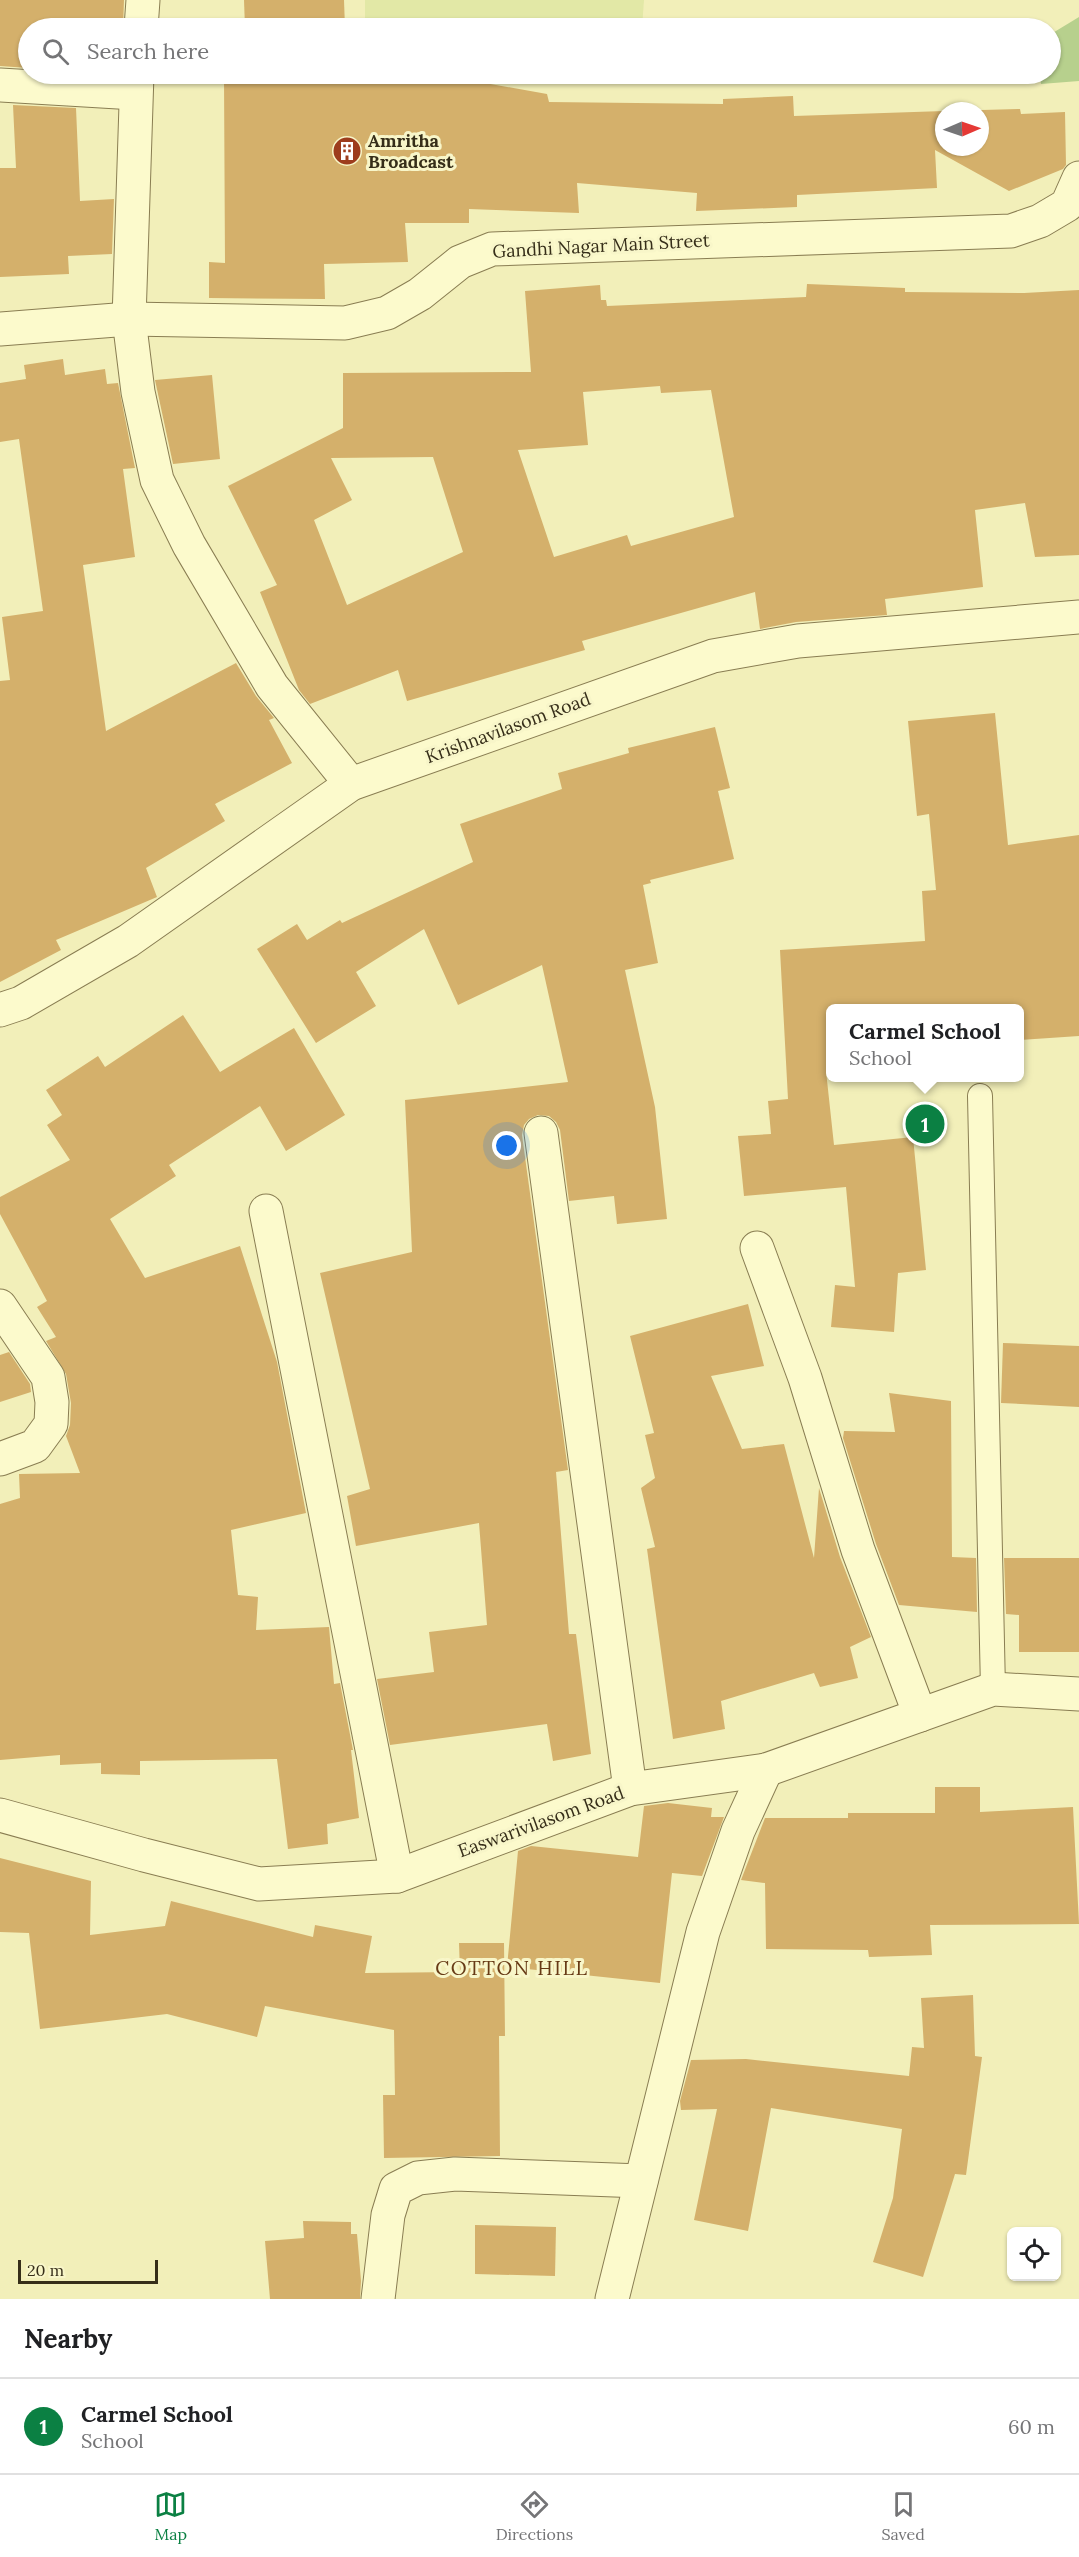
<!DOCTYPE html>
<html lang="en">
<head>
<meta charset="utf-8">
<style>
  :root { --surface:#fff; --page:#f6f6f6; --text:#202124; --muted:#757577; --line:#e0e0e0; --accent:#0b8043 }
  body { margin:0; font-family:Lora,serif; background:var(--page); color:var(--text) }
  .controls { position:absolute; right:18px; bottom:18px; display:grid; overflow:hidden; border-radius:9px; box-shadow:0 2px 4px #0004 }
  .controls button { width:54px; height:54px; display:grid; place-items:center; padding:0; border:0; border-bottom:2px solid var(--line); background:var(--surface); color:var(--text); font:30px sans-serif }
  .compass { position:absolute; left:935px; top:102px; width:54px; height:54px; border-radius:50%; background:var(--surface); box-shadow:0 2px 4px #0004; rotate:88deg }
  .scale { position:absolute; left:18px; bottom:15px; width:140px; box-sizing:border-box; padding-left:6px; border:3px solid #362e19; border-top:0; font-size:16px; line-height:21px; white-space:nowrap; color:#362e19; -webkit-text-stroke:4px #f8f6c9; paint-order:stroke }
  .you { position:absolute; left:507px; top:1146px; width:21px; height:21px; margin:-15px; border:4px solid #fff; border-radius:50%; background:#1a73e8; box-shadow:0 0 0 9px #1a73e833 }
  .badge { display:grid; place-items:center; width:39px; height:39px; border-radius:50%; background:var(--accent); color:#fff; font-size:20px; font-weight:700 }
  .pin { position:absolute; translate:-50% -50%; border:3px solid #fff; box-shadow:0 2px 6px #0006 }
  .popup { position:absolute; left:826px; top:1004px; width:198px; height:78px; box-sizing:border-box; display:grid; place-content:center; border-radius:9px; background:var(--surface); filter:drop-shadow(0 2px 4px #0005); font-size:20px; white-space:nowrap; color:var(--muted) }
  .popup b { font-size:22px; color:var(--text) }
  .popup::after { content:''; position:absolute; left:50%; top:100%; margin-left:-12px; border:12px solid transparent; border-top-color:var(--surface) }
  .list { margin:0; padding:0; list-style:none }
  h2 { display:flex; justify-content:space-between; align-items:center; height:78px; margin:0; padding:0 24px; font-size:26px }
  h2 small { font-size:20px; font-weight:400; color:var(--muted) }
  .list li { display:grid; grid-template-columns:39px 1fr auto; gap:18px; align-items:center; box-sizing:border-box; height:96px; padding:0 24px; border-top:2px solid var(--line) }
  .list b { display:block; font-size:22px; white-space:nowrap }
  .list p { margin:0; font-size:20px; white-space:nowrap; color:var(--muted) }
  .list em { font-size:20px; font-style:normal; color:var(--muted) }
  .icon { flex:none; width:33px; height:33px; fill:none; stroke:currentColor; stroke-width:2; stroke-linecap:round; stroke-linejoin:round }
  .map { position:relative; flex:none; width:1079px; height:2299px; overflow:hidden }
  .search { position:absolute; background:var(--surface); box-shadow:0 2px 4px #0004; left:18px; right:18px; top:18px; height:66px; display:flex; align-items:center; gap:15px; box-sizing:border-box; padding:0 21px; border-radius:33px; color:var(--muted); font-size:22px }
  .sheet { height:174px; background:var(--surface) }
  nav { display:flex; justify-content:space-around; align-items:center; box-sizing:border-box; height:84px; border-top:2px solid var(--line); background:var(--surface); font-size:16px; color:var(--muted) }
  nav a { display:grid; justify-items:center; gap:3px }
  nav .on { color:var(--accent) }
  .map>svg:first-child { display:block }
  .farmland { fill:#e2e8a6 }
  .green { fill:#b7d08d }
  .building { fill:#d4b06b; fill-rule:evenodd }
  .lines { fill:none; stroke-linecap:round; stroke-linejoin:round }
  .service-casing { stroke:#897d52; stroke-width:26 }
  .minor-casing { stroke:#897d52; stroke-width:35 }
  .service { stroke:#fcfacc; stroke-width:24 }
  .minor { stroke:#fcfacc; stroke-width:33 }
  .labels { text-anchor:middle; stroke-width:6; stroke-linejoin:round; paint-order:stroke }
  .poi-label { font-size:18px; font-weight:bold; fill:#362e19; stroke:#f8f6c9; text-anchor:start }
  .street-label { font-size:18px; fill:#362e19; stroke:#f8f6c9 }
  .neighbourhood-label { font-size:20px; letter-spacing:1.5px; fill:#673a15; stroke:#f8f6c9 }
</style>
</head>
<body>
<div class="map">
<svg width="1079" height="2299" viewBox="0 0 1079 2299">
  <rect width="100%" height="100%" fill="#f2efb9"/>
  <path class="farmland" d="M 365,0 L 644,0 L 642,28 L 365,28 Z"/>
  <path class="green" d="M 1079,17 L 1079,81 L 1041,84 L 1039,74 L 1050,74 L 1051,34 Z"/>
  <g class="building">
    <path d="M 0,0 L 124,0 L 123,28 L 28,28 L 28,68 L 0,66 Z"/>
    <path d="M 244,0 L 344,0 L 345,28 L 245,28 Z"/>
    <path d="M 246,74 L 346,74 L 346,79 L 468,80 L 547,94 L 549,102 L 723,104 L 723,99 L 793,96 L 794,116 L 944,111 L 944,147 L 980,147 L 980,111 L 946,111 L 1020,109 L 1021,114 L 1065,112 L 1066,165 L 1063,169 L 1009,191 L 935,150 L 937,188 L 797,195 L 797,207 L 696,211 L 697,193 L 577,183 L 579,213 L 469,209 L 469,223 L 405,223 L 408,262 L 324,264 L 325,299 L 209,298 L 209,262 L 225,263 L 224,78 L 246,79 Z"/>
    <path d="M 13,105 L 76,108 L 80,201 L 114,199 L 112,254 L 68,256 L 69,274 L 0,277 L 0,168 L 16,168 Z"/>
    <path d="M 807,284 L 905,288 L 905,292 L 1024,293 L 1079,290 L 1079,555 L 1035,557 L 1025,503 L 975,510 L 983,587 L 885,599 L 887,615 L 796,622 L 760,629 L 755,592 L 582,641 L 585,650 L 407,701 L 398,670 L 310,704 L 299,690 L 260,592 L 277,585 L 228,486 L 343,428 L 343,373 L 531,372 L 525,291 L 600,285 L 601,300 L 606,300 L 607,306 L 806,297 ZM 660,386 L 661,393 L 711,390 L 734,517 L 631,546 L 627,535 L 554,557 L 518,450 L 588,445 L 583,392 ZM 433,457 L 463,552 L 347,605 L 314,520 L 352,500 L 331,458 Z"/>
    <path d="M 63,359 L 65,375 L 105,369 L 107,384 L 118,383 L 135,468 L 123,469 L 135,557 L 83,565 L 106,731 L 236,663 L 256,696 L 274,718 L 269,720 L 292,763 L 215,804 L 225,821 L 146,868 L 157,897 L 56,940 L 61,950 L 0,982 L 0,681 L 10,680 L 2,617 L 43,611 L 19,439 L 0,442 L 0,383 L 26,379 L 24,365 Z"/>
    <path d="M 212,375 L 220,459 L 173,464 L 155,380 Z"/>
    <path d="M 995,713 L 1008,845 L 1079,835 L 1079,1036 L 1020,1040 L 1020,1008 L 831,1008 L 831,1071 L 826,1071 L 834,1145 L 913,1137 L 926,1270 L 898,1273 L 894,1332 L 831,1327 L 835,1285 L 855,1287 L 846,1187 L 744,1196 L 738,1136 L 771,1134 L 768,1101 L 788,1099 L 780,950 L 925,941 L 922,891 L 936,890 L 929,814 L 917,816 L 908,721 Z"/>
    <path d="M 715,727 L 730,788 L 718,791 L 734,859 L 650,880 L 651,883 L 643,885 L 658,963 L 625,970 L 655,1107 L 667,1219 L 617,1224 L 614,1196 L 569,1201 L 560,1130 L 556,1122 L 549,1116 L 538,1115 L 529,1119 L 524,1125 L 522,1135 L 568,1470 L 556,1472 L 569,1634 L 576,1634 L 591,1754 L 553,1761 L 547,1724 L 390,1745 L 377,1679 L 434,1672 L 429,1632 L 487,1625 L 479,1523 L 356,1546 L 347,1496 L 370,1489 L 320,1273 L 412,1252 L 405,1100 L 568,1082 L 542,965 L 458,1005 L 424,929 L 356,972 L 376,1006 L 316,1043 L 257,949 L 297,924 L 307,940 L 340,920 L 342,923 L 473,862 L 460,824 L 562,789 L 558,773 L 629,753 L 628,748 Z"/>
    <path d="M 183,1015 L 220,1072 L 294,1028 L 345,1115 L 286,1151 L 260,1106 L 169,1165 L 176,1176 L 110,1219 L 145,1278 L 240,1246 L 277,1362 L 306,1513 L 231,1530 L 238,1595 L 258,1597 L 256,1630 L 329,1627 L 334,1684 L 340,1683 L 353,1750 L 351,1750 L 359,1818 L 327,1824 L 328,1844 L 288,1849 L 277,1759 L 140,1761 L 140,1775 L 101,1774 L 101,1763 L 60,1765 L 60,1755 L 0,1760 L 0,1504 L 20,1498 L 19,1474 L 80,1473 L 66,1436 L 70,1425 L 71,1403 L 66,1374 L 46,1341 L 56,1337 L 37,1307 L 47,1301 L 0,1214 L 0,1197 L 70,1160 L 47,1125 L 62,1115 L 46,1090 L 98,1056 L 105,1067 Z"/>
    <path d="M 748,1304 L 764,1366 L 711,1376 L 742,1449 L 784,1444 L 814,1558 L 819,1488 L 840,1557 L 871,1637 L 850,1647 L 858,1678 L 820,1687 L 814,1673 L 721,1701 L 725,1729 L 673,1739 L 647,1549 L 655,1547 L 641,1488 L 655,1478 L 645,1435 L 654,1433 L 630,1336 Z"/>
    <path d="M 1003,1343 L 1079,1346 L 1079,1407 L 1001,1403 Z"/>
    <path d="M 9,1352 L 30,1384 L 31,1392 L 0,1402 L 0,1355 Z"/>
    <path d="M 889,1393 L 951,1401 L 952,1557 L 976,1558 L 977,1612 L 899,1605 L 876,1544 L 843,1438 L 844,1431 L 895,1432 Z"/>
    <path d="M 1004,1558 L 1079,1558 L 1079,1652 L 1019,1652 L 1019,1615 L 1006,1614 Z"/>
    <path d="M 935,1787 L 980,1787 L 980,1812 L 1073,1807 L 1079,1924 L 930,1925 L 932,1955 L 869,1957 L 868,1950 L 766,1949 L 765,1883 L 741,1880 L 765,1818 L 848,1818 L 848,1813 L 935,1813 Z"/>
    <path d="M 668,1803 L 712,1808 L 711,1817 L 724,1817 L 702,1876 L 672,1873 L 660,1983 L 507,1967 L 518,1851 L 531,1846 L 638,1857 L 644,1806 Z"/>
    <path d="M 0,1858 L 91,1881 L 90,1935 L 165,1926 L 171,1901 L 313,1937 L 315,1925 L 372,1936 L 365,1973 L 460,1972 L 459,1943 L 504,1943 L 505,2036 L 499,2036 L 500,2156 L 384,2158 L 383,2095 L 395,2095 L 394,2030 L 265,2006 L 257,2037 L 167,2014 L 40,2029 L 29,1933 L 0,1932 Z"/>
    <path d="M 973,1995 L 975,2056 L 982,2057 L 966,2175 L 955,2174 L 923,2277 L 873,2262 L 893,2198 L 902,2129 L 771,2108 L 748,2231 L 694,2220 L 717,2109 L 681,2110 L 680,2101 L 691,2060 L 746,2059 L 909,2076 L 912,2047 L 924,2048 L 921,1998 Z"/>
    <path d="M 303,2221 L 351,2222 L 351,2234 L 357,2234 L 361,2281 L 360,2299 L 270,2299 L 265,2241 L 304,2238 Z"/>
    <path d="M 475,2225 L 556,2227 L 555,2276 L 475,2274 Z"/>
  </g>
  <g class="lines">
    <g class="service-casing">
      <path id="service" d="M 980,1096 L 993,1689"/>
    </g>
    <g class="minor-casing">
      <g id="minor">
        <path d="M 141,28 L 143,0"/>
        <path d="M 137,74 L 129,319 L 138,392 L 157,480 L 189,545 L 272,686 L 351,784"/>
        <path d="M 0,85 L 135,93"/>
        <path d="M 0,329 L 129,319 L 345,323 L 387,313 L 420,294 L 460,262 L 492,249 L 1011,231 L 1040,221 L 1067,205 L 1079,178"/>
        <path d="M 0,1010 L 21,1003 L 128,941 L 351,784 L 713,656 L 798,641 L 1079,617"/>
        <path d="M 541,1133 L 630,1789"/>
        <path d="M 266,1211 L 397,1876"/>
        <path d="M 757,1248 L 805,1378 L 858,1550 L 920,1715"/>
        <path d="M 0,1306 L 48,1377 L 52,1402 L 51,1424 L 35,1446 L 0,1459"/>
        <path d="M 0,1815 L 144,1855 L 259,1884 L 397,1876 L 630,1789 L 766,1770 L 993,1689 L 1079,1694"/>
        <path d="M 378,2299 L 388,2215 L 396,2189 L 418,2178 L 455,2174 L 641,2181"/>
        <path d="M 612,2299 L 703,1932 L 738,1831 L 766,1770"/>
      </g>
    </g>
    <use href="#service" class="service"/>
    <use href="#minor" class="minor"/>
  </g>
  <defs>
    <g id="building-disc" transform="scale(1.5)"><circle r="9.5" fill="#9d3c1d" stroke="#f8f6c9"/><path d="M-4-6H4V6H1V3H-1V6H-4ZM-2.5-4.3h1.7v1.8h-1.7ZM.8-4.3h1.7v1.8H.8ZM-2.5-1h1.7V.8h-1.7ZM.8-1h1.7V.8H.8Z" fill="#fff"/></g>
  </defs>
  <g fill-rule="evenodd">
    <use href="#building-disc" x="347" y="151"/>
  </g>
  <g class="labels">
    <g class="poi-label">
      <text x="368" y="147">Amritha<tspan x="368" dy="21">Broadcast</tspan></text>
    </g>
    <g class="street-label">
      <text transform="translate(601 246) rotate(-3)" y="6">Gandhi Nagar Main Street</text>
      <text transform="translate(508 728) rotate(-20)" y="6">Krishnavilasom Road</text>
      <text transform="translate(541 1822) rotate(-20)" y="6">Easwarivilasom Road</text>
    </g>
    <g class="neighbourhood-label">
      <text x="512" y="1975">COTTON HILL</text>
    </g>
  </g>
</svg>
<div class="controls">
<button><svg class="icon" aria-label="locate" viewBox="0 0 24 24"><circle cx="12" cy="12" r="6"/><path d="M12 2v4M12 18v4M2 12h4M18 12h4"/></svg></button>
</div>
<svg class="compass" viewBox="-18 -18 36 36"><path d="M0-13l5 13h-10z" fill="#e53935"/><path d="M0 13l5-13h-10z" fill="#757577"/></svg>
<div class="scale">20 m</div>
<div class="you"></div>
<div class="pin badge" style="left:925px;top:1124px">1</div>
<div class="popup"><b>Carmel School</b>School</div>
<div class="search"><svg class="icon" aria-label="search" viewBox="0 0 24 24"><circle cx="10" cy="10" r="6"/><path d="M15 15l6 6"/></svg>Search here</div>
</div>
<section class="sheet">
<h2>Nearby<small></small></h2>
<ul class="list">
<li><span class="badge">1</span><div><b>Carmel School</b><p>School</p></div><em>60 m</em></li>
</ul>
</section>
<nav>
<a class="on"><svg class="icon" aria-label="map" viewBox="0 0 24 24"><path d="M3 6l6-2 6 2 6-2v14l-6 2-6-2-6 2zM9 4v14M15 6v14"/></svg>Map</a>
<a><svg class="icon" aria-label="directions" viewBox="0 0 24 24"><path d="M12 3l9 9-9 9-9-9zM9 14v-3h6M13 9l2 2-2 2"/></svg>Directions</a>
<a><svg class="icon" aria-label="saved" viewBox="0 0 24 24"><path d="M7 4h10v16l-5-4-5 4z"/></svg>Saved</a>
</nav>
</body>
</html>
